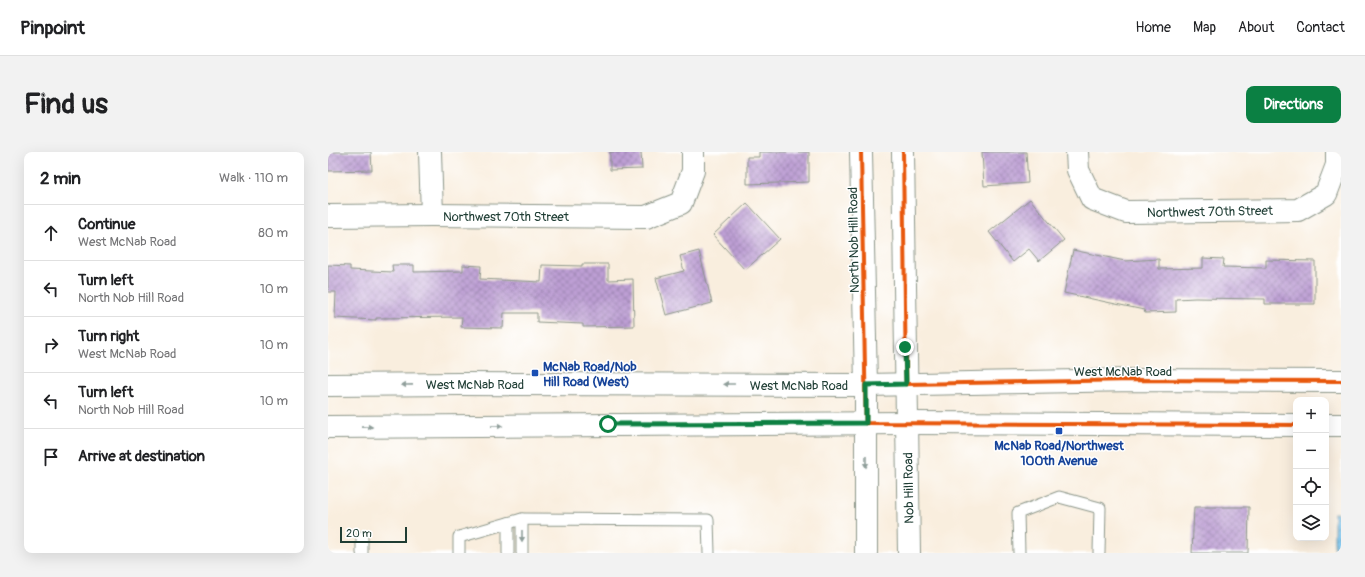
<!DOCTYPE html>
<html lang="en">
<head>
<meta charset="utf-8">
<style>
  :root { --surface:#fff; --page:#f2f2f2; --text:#202124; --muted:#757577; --line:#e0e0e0; --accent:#0b8043 }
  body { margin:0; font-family:Pangolin,sans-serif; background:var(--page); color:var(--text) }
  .controls { position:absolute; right:12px; bottom:12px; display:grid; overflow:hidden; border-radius:8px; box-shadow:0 4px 16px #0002 }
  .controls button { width:36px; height:36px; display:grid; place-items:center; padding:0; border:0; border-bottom:1px solid var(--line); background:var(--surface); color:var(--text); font:20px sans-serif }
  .scale { position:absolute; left:12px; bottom:10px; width:67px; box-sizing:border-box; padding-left:4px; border:2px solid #1f3d34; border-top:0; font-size:11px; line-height:14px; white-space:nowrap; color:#1f3d34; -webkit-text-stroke:3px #fff; paint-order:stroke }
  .stop { position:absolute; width:12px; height:12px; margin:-9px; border:3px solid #0b8043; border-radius:50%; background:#fff }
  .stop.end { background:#0b8043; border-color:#fff; box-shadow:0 1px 4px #0008 }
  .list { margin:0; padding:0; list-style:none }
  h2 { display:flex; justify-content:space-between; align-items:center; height:52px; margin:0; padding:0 16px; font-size:17px }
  h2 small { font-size:13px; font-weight:400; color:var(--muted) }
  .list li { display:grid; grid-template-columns:26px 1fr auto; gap:12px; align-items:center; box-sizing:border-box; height:56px; padding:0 16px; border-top:1px solid var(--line) }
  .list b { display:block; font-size:15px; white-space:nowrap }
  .list p { margin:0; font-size:13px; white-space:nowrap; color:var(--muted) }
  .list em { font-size:13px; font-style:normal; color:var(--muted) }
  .icon { flex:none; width:22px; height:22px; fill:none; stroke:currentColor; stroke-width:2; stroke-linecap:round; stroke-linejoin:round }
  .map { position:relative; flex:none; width:1013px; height:401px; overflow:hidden; border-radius:8px }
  header { display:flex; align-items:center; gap:24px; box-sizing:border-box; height:56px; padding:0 20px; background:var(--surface); border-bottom:1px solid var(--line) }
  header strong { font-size:19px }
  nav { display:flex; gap:22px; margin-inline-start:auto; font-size:14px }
  .intro { display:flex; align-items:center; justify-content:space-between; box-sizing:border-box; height:96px; padding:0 24px }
  h1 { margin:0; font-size:28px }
  .button { padding:10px 18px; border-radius:8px; background:var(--accent); color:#fff; font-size:14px; font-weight:700 }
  main { display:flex; gap:24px; padding:0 24px }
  aside { flex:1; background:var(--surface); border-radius:8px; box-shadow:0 4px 16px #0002 }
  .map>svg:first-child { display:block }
  .water { fill:url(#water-waves); stroke:#497f90 }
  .building { fill:url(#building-cross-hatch) }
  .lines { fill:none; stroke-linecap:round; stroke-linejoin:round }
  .lane-casing { stroke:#8c9689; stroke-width:13 }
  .street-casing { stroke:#8c9689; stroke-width:24 }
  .secondary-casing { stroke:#8c9689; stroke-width:24 }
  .lane { stroke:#fff; stroke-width:11 }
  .street { stroke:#fff; stroke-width:22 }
  .secondary { stroke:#fff; stroke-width:22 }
  .cycleway-casing { stroke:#fff; stroke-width:6 }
  .cycleway { stroke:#e8590c; stroke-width:4 }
  .oneway { fill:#8f9e9a }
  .route { stroke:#0b8043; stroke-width:5 }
  .transit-dot { fill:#1a4fb4; stroke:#fff; stroke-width:1.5 }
  .labels { text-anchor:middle; stroke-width:3; stroke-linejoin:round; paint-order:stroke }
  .street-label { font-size:13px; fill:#1f3d34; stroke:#fff }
  .transit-label { font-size:13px; font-weight:bold; fill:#164399; stroke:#fff; text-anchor:start }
</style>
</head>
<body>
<header>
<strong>Pinpoint</strong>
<nav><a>Home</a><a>Map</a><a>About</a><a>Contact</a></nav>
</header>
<div class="intro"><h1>Find us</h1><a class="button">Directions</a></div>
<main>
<aside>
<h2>2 min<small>Walk · 110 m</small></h2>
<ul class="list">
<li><svg class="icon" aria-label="ahead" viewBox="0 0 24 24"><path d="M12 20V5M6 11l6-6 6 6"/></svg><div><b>Continue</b><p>West McNab Road</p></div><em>80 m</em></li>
<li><svg class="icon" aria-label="left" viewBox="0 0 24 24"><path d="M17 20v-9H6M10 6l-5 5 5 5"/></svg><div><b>Turn left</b><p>North Nob Hill Road</p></div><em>10 m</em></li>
<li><svg class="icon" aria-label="right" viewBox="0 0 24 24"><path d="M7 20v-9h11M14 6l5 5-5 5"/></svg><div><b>Turn right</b><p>West McNab Road</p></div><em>10 m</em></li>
<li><svg class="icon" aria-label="left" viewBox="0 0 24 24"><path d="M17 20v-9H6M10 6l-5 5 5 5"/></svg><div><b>Turn left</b><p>North Nob Hill Road</p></div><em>10 m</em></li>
<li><svg class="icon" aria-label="arrive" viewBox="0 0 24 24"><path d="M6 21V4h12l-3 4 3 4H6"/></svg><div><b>Arrive at destination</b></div></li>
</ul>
</aside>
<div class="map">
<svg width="1013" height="401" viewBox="0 0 1013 401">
  <defs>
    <pattern id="water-waves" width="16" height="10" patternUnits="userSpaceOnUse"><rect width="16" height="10" fill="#73c1ed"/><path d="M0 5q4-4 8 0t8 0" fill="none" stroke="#5e9ec1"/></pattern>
    <pattern id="building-cross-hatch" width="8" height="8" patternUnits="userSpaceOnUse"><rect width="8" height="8" fill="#bd9fd4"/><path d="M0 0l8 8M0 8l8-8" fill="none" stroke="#9983ad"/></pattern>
  </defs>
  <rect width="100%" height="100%" fill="#fff"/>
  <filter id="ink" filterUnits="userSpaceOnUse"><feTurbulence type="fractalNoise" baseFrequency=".025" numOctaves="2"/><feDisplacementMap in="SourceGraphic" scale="8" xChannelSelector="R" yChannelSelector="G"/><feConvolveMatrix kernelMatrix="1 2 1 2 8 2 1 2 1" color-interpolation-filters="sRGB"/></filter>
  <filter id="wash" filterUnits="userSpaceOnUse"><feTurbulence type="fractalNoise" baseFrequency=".012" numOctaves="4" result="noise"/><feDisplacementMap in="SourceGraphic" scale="16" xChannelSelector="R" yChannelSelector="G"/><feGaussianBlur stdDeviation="0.9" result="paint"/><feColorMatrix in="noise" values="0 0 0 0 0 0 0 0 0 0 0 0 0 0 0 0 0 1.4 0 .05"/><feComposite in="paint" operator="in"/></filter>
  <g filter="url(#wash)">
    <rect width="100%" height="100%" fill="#f9eede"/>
    <rect class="water" x="1006" y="361" width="7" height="40"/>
    <g id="blocks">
      <g class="building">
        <path d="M 0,0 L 43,0 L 44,18 L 0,19 Z"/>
        <path d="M 282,0 L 313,0 L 314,17 L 282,18 Z"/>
        <path d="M 431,0 L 481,0 L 481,30 L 419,32 L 419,5 L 431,5 Z"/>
        <path d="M 654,0 L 698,0 L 700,31 L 656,34 Z"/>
        <path d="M 702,47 L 736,88 L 711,109 L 701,97 L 685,110 L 661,80 Z"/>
        <path d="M 419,51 L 452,87 L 417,118 L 385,83 Z"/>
        <path d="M 745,98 L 797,109 L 831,107 L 831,117 L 875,116 L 875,106 L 896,107 L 895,115 L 938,116 L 938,108 L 987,109 L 987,152 L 937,152 L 937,147 L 867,146 L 848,147 L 848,160 L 817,161 L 816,158 L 736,141 Z"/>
        <path d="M 371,99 L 384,151 L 338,163 L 328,126 L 356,119 L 352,104 Z"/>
        <path d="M 254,112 L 280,112 L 280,128 L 305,127 L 306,174 L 255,175 L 255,172 L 209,170 L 209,161 L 176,161 L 175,176 L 133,175 L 134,165 L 48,166 L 48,168 L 7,166 L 8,140 L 0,140 L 0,113 L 22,114 L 22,118 L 65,120 L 64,113 L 86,113 L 86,120 L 135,119 L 135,113 L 153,114 L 152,127 L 213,130 L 214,113 L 254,114 Z"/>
        <path d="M 866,355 L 921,355 L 920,401 L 864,401 Z"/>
      </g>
    </g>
  </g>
  <g filter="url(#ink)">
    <use href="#blocks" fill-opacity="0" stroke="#8c9689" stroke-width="1"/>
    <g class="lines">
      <g class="lane-casing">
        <g id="lane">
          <path d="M 180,371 L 180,401"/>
          <path d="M 34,385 L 34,401"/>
          <path d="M 131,401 L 131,385 L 194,367 L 380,368 L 381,401"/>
          <path d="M 194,401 L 194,367"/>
          <path d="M 691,401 L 690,361 L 731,345 L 772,356 L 771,401"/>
        </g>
      </g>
      <g class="street-casing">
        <g id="street">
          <path d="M 102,0 L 104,63"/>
          <path d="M 749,0 L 750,18 L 764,47 L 798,60 L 970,58 L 998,42 L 1009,13 L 1009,0"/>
          <path d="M 0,64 L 104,63 L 318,65 L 353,51 L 365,19 L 365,0"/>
        </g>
      </g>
      <g class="secondary-casing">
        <g id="secondary">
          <path d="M 533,0 L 538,233 L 538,401"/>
          <path d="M 575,0 L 581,401"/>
          <path d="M 0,233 L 132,232 L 538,233 L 806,228 L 1013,229"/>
          <path d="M 998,273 L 1013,273"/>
          <path d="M 0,275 L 580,271 L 968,273"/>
        </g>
      </g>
      <use href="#lane" class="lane"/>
      <use href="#street" class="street"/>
      <use href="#secondary" class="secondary"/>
      <g class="cycleway-casing">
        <g id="cycleway">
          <path d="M 533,0 L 538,271 L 968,273"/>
          <path d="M 575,0 L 578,232 L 806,228 L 1013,229"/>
        </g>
      </g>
      <use href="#cycleway" class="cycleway"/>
    </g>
    <defs><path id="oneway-solid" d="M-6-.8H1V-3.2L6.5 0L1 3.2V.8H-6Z"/></defs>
    <g class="oneway">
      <use href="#oneway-solid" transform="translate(401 232) rotate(-180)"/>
      <use href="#oneway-solid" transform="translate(79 233) rotate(179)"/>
      <use href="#oneway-solid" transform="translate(169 274) rotate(-1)"/>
      <use href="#oneway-solid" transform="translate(39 275) rotate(-1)"/>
      <use href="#oneway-solid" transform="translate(538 310) rotate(90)"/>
      <use href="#oneway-solid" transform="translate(194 384) rotate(90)"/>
    </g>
  </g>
  <g class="lines" filter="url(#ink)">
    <path class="route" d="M 280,272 L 538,271 L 538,233 L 578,232 L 577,195"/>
  </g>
  <g class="transit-dot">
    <rect x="203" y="217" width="8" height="8" rx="2"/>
    <rect x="727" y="275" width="8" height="8" rx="2"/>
  </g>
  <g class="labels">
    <g class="street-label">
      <text transform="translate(882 59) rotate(-1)" y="5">Northwest 70th Street</text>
      <text x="178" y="69">Northwest 70th Street</text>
      <text transform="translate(525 88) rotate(-91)" y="5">North Nob Hill Road</text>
      <text x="795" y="224">West McNab Road</text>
      <text x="147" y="237">West McNab Road</text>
      <text x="471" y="238">West McNab Road</text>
      <text transform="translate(580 336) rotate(-91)" y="5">Nob Hill Road</text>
    </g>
    <g class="transit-label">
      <text x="215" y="219">McNab Road/Nob<tspan x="215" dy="15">Hill Road (West)</tspan></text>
      <text x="731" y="298" text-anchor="middle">McNab Road/Northwest<tspan x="731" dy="15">100th Avenue</tspan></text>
    </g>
  </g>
</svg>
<div class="controls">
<button>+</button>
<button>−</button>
<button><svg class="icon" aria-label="locate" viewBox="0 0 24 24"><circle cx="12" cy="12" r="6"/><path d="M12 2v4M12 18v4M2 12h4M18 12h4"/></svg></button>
<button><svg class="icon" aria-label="layers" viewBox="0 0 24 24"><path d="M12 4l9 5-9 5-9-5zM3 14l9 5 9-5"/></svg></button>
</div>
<div class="scale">20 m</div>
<div class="stop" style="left:280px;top:272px"></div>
<div class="stop end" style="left:577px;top:195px"></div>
</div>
</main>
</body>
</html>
